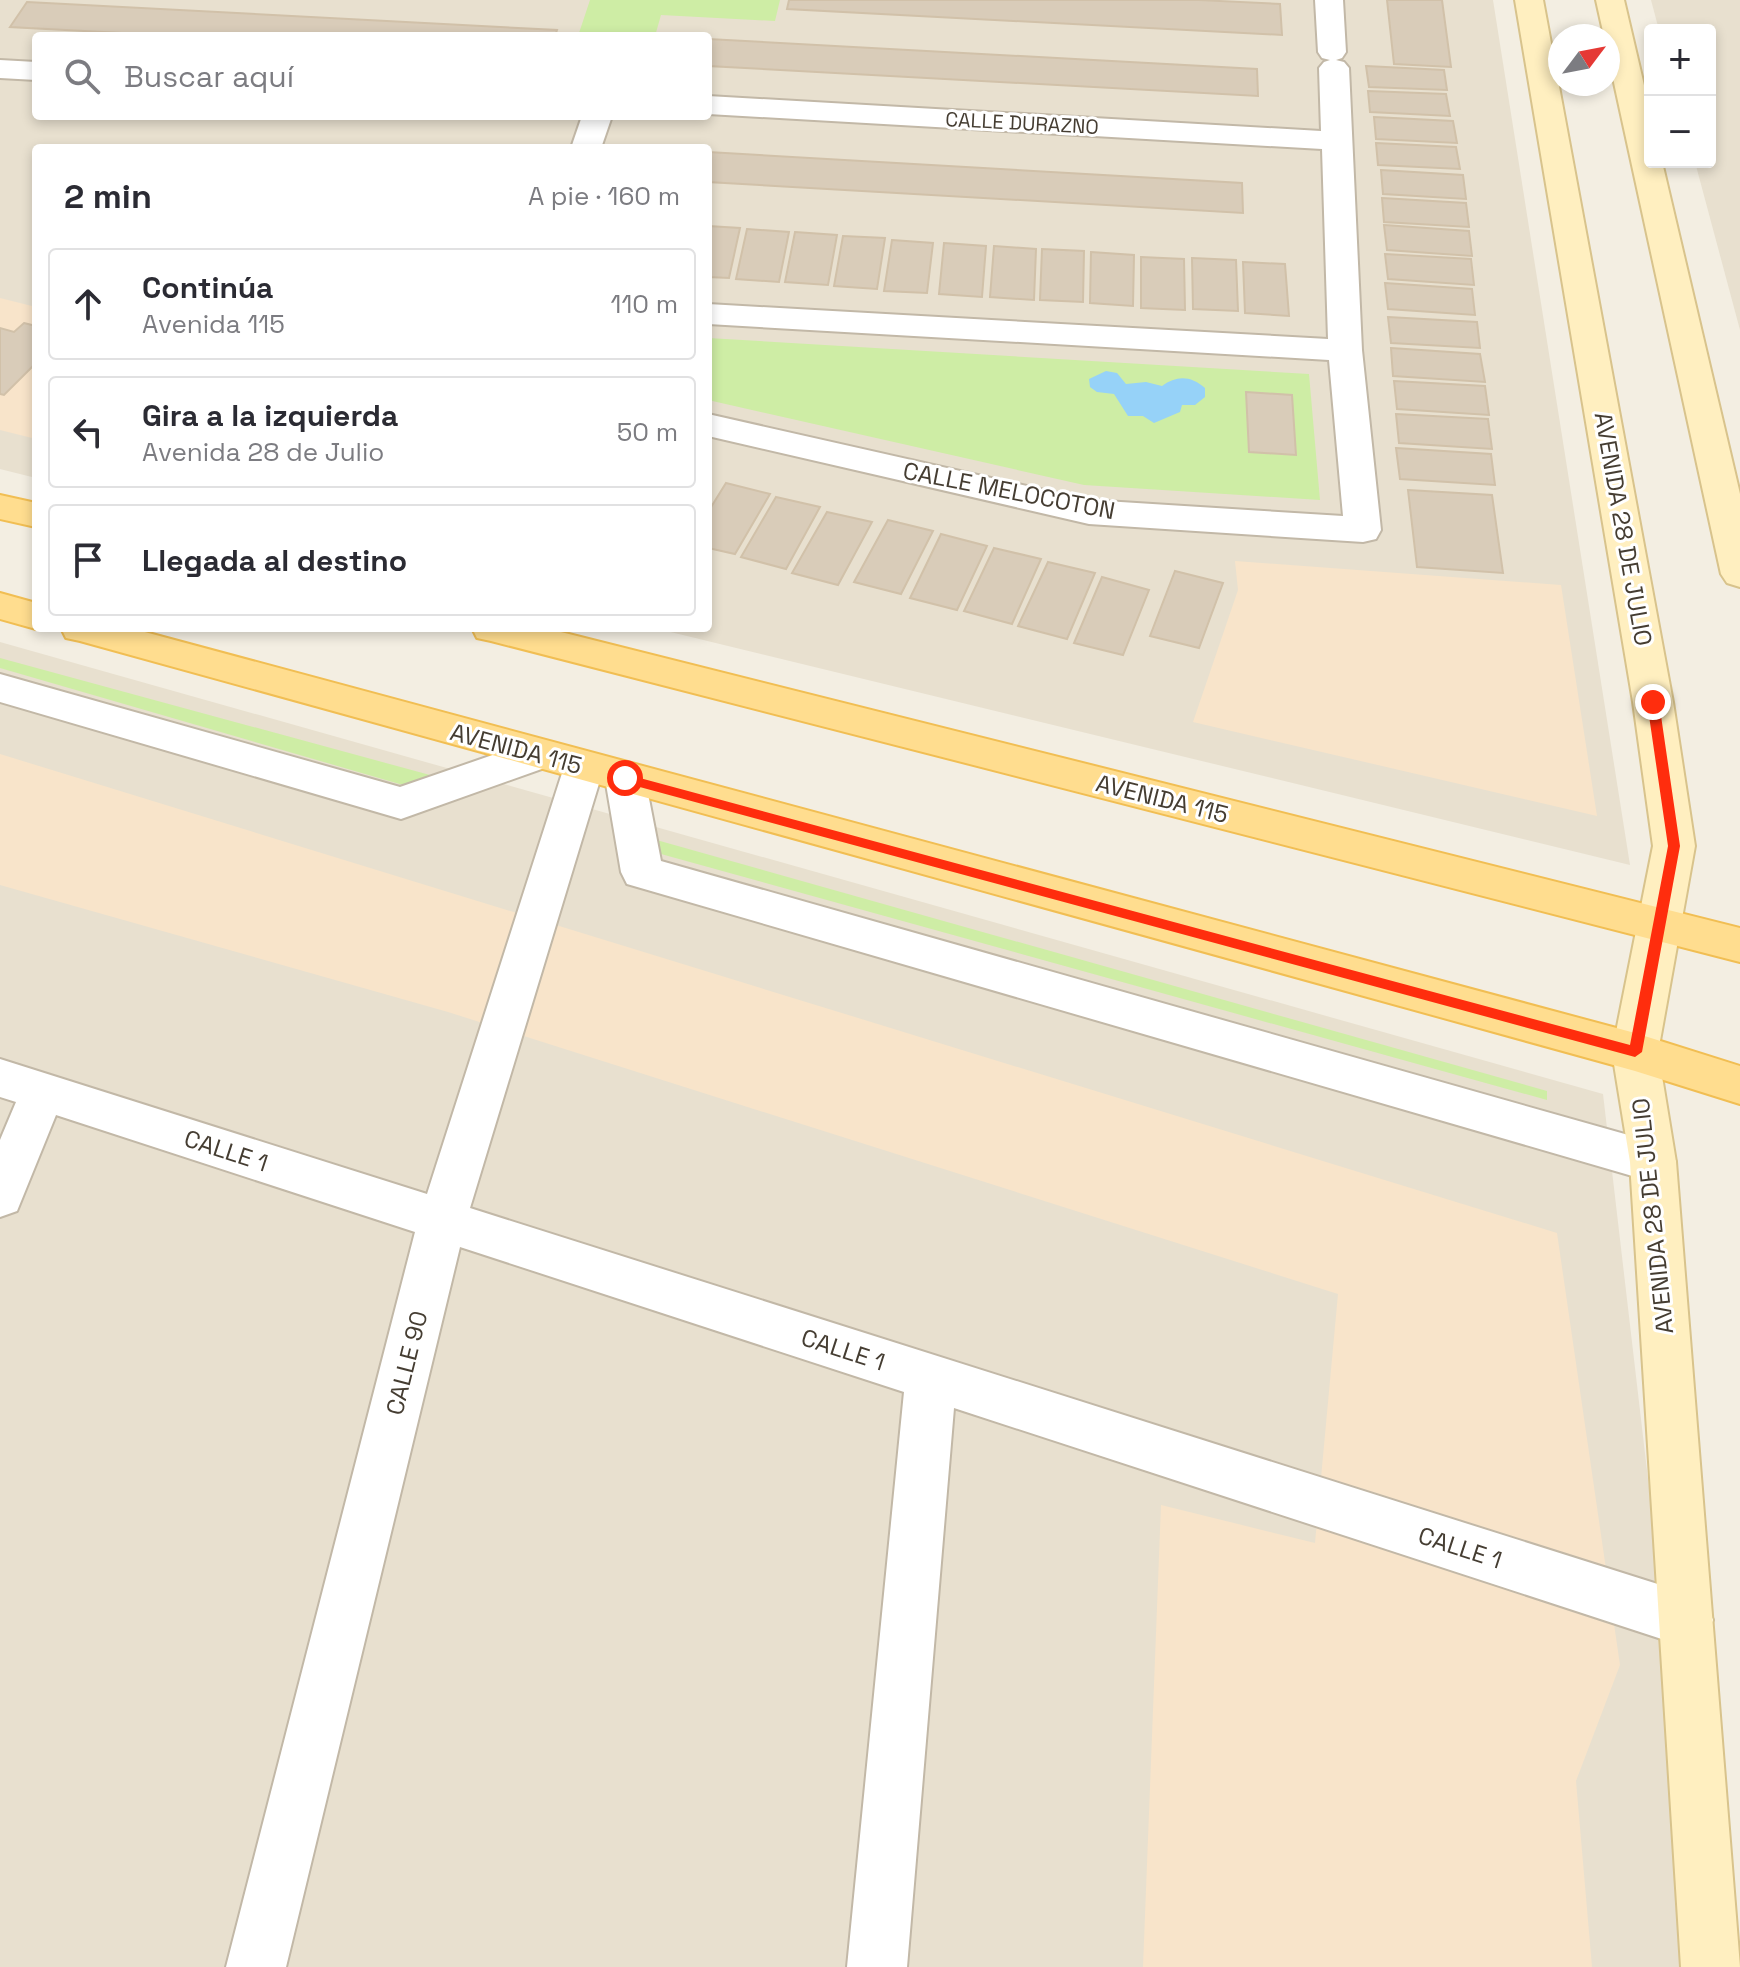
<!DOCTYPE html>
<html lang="es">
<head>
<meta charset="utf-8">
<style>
  :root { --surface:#fff; --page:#f2f2f3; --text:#2b2b33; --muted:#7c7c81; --line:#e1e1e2 }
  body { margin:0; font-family:"Space Grotesk",sans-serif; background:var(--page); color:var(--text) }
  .controls { position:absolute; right:24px; top:24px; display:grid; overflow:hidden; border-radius:8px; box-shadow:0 4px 12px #0003 }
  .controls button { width:72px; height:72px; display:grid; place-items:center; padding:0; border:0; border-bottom:2px solid var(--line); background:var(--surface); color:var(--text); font:40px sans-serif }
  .compass { position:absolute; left:1548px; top:24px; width:72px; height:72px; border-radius:50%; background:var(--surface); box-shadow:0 4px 12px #0003; rotate:58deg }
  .stop { position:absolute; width:24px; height:24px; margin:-18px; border:6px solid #ff2d0d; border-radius:50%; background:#fff }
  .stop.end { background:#ff2d0d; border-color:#fff; box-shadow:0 2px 8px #0008 }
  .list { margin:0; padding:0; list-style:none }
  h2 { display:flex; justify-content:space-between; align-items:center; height:104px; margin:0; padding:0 32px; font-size:34px }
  h2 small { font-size:26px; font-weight:400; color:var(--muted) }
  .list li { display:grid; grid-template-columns:52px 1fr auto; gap:24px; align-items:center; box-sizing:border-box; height:112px; margin:0 16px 16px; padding:0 16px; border:2px solid var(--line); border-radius:8px }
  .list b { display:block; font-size:30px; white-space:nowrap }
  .list p { margin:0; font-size:26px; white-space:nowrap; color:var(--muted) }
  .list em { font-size:26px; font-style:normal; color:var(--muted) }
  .icon { flex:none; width:44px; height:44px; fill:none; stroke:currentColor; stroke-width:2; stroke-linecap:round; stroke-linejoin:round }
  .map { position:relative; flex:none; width:1740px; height:1967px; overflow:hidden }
  .search { position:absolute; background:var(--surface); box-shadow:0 4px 12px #0003; left:32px; top:32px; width:680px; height:88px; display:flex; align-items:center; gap:20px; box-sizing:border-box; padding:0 28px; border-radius:8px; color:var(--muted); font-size:30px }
  .panel { position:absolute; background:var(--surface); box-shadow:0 4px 12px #0003; left:32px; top:144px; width:680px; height:488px; border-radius:8px }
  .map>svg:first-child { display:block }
  .residential { fill:#e8e0cf; fill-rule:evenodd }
  .commercial { fill:#f8e4ca }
  .green { fill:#ceeda5 }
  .water { fill:#96d2f8 }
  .building { fill:#d9ccb9; stroke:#d1c1a9; stroke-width:2 }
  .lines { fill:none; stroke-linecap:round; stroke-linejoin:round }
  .street-casing { stroke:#c2b8a7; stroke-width:4 }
  .secondary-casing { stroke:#d8c38c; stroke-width:4 }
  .primary-casing { stroke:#f1be53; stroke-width:4 }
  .street { fill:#fff; fill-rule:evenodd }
  .secondary { fill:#ffefc0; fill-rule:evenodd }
  .primary { fill:#ffdd8f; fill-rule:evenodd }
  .route { fill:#ff2d0d }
  .labels { text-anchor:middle; stroke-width:6; stroke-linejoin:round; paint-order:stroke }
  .far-street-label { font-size:20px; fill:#453d32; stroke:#fff }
  .street-label { font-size:24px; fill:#453d32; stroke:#fff }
</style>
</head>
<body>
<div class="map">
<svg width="1740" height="1967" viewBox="0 0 1740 1967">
  <rect width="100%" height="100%" fill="#f3eee2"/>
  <g class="residential">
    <path d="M 0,0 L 1493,0 L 1630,865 L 654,628 L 708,628 L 708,148 L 36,148 L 36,478 L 0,469 ZM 36,36 L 708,36 L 708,116 L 36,116 Z"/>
    <path d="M 1651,0 L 1740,0 L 1740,330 L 1695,162 L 1710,162 L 1710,30 L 1659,30 Z"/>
    <path d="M 0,642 L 1603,1094 L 1705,1967 L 0,1967 Z"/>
  </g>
  <g class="commercial">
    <path d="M 0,298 L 36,307 L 36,439 L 0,430 Z"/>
    <path d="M 1235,561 L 1561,585 L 1597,816 L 1193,722 L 1238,590 Z"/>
    <path d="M 0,754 L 1557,1233 L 1620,1665 L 1576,1781 L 1592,1967 L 1143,1967 L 1161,1505 L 1315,1543 L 1338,1294 L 448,1012 L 0,885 Z"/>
  </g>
  <g class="green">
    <path d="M 590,0 L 780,0 L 775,21 L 661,15 L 655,36 L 578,36 Z"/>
    <path d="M 708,338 L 1309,374 L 1320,500 L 1084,485 L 708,400 Z"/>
    <path d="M 0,658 L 430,775 L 403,785 L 0,668 Z"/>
    <path d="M 653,839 L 1547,1091 L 1547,1100 L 661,854 Z"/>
  </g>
  <path class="water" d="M 1106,371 L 1117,373 L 1126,384 L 1146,382 L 1162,386 C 1177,375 1191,376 1205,388 L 1205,397 L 1195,405 L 1182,405 L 1180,412 L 1154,423 L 1143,416 L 1128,416 L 1114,394 L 1097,392 L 1090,387 L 1089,379 Z"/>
  <g class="building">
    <path d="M 789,0 L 1199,0 L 1280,4 L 1282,35 L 787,9 Z"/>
    <path d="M 1387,0 L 1442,0 L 1451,67 L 1394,64 Z"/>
    <path d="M 27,2 L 557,30 L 555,36 L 178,36 L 10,27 Z"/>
    <path d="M 708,39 L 1257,69 L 1258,96 L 708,66 Z"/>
    <path d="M 1366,66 L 1444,70 L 1447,90 L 1369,87 Z"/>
    <path d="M 1368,91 L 1446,94 L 1450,116 L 1370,112 Z"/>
    <path d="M 1374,117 L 1453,121 L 1457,143 L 1376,139 Z"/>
    <path d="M 1376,143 L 1456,147 L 1460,169 L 1378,165 Z"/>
    <path d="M 708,152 L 1242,183 L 1243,213 L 708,182 Z"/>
    <path d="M 1381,170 L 1463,175 L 1466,199 L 1383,194 Z"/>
    <path d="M 1382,198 L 1466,203 L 1469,227 L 1384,222 Z"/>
    <path d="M 1384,225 L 1469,231 L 1472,256 L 1387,250 Z"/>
    <path d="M 708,226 L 740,228 L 729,278 L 708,277 Z"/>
    <path d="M 747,229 L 789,232 L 779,282 L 736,279 Z"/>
    <path d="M 795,232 L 837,235 L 828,285 L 785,282 Z"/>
    <path d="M 843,236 L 885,238 L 877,289 L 834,286 Z"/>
    <path d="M 892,240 L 933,243 L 927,293 L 884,291 Z"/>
    <path d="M 944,243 L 986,246 L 982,297 L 939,294 Z"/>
    <path d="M 994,246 L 1036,249 L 1034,300 L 990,297 Z"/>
    <path d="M 1042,249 L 1084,251 L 1083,302 L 1040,300 Z"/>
    <path d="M 1091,252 L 1134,255 L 1133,306 L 1090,303 Z"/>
    <path d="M 1385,254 L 1471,259 L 1474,285 L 1388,279 Z"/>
    <path d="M 1141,257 L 1184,259 L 1185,310 L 1141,308 Z"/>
    <path d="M 1192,258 L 1236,260 L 1238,311 L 1193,309 Z"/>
    <path d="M 1243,262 L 1285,264 L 1289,316 L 1245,313 Z"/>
    <path d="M 1385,283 L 1472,289 L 1475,315 L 1388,309 Z"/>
    <path d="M 1388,317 L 1477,322 L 1480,348 L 1391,343 Z"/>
    <path d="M 24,323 L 36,326 L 36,363 L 4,395 L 0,394 L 0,328 L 14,332 Z"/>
    <path d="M 1391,348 L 1480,354 L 1485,382 L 1393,376 Z"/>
    <path d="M 1394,381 L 1485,386 L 1489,415 L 1397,409 Z"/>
    <path d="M 1246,392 L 1292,395 L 1296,455 L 1249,452 Z"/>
    <path d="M 1396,414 L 1488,419 L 1492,449 L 1399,443 Z"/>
    <path d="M 1396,448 L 1491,454 L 1495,485 L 1400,479 Z"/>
    <path d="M 726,483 L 770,494 L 735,554 L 708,548 L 708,512 Z"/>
    <path d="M 1408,490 L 1492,495 L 1503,573 L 1417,567 Z"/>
    <path d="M 776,497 L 820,507 L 786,569 L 741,557 Z"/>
    <path d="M 827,512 L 872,522 L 838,585 L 792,573 Z"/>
    <path d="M 888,520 L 933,531 L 901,594 L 854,582 Z"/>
    <path d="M 941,534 L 987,546 L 957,610 L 910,598 Z"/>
    <path d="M 994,548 L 1041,559 L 1012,624 L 964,611 Z"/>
    <path d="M 1048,562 L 1095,573 L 1067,639 L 1018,626 Z"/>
    <path d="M 1175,571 L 1223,583 L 1199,648 L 1150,636 Z"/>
    <path d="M 1102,577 L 1149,590 L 1123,655 L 1074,643 Z"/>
  </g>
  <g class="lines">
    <g class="street-casing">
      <g id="street">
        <path d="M 1315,0 L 1343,0 L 1346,52 L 1342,58 L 1336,60 L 1344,62 L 1349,68 L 1362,350 L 1381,530 L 1376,539 L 1363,542 L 1089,524 L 708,436 L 708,414 L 1089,500 L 1343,516 L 1329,360 L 708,324 L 708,304 L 1328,339 L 1322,149 L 708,114 L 708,96 L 1321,131 L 1319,68 L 1324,62 L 1330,60 L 1322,58 L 1318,52 Z"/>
        <path d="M 0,60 L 36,62 L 36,80 L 0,78 Z"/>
        <path d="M 582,116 L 612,116 L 601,148 L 571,148 Z"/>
        <path d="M 0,674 L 400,787 L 536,740 L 550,744 L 556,755 L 550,766 L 401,819 L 0,702 Z"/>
        <path d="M 584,752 L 598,756 L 604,767 L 470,1208 L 1686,1593 L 1705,1601 L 1713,1620 L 1705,1639 L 1686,1647 L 954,1408 L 907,1967 L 847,1967 L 904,1392 L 460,1247 L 286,1967 L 226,1967 L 415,1232 L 56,1115 L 17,1211 L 0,1217 L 0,1140 L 16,1102 L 0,1097 L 0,1059 L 427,1194 L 564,767 L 570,756 Z"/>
        <path d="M 625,763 L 639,767 L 645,778 L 661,861 L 1653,1142 L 1670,1148 L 1676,1162 L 1670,1176 L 1653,1182 L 627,884 L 621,872 L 605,778 L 611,767 Z"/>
      </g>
    </g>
    <g class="secondary-casing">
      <g id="secondary">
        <path d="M 1515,0 L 1543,0 L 1673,702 L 1695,846 L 1658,1052 L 1676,1162 L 1740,1967 L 1681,1967 L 1630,1162 L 1612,1052 L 1653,846 L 1633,702 Z"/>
        <path d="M 1596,0 L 1624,0 L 1650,111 L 1650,162 L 1662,162 L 1740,494 L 1740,587 L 1727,583 L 1721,574 L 1608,55 L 1608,36 L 1604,36 Z"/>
      </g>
    </g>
    <g class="primary-casing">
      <g id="primary">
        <path d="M 0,495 L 36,503 L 36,527 L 0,519 Z"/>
        <path d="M 0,593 L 36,603 L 36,628 L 40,628 L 36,629 L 0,619 Z"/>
        <path d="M 61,628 L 130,628 L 1635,1033 L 1740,1066 L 1740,1104 L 1635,1071 L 80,641 L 66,638 Z"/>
        <path d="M 472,628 L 545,628 L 1740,928 L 1740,962 L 491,641 L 477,638 Z"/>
      </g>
    </g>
    <use href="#street" class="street"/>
    <use href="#secondary" class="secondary"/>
    <use href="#primary" class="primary"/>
  </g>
  <path class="route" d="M 1653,698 L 1659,702 L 1680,846 L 1642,1052 L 1635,1057 L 625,783 L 619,778 L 625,774 L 1630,1045 L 1668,846 L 1647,702 Z"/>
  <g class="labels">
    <g class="far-street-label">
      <text transform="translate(1022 123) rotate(3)" y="7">CALLE DURAZNO</text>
    </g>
    <g class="street-label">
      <text transform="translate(1009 491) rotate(11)" y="8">CALLE MELOCOTON</text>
      <text transform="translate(1623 529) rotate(80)" y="8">AVENIDA 28 DE JULIO</text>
      <text transform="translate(516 749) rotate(15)" y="8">AVENIDA 115</text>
      <text transform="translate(1162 799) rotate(14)" y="8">AVENIDA 115</text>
      <text transform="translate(226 1151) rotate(18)" y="8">CALLE 1</text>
      <text transform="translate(1653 1216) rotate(-96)" y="8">AVENIDA 28 DE JULIO</text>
      <text transform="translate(843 1350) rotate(18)" y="8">CALLE 1</text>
      <text transform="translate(407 1363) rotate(-76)" y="8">CALLE 90</text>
      <text transform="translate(1460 1548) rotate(18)" y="8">CALLE 1</text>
    </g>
  </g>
</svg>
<div class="controls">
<button>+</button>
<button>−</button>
</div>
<svg class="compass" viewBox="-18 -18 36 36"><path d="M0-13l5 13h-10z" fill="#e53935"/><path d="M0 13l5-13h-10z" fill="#7c7c81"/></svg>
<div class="stop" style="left:625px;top:778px"></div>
<div class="stop end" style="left:1653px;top:702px"></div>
<div class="search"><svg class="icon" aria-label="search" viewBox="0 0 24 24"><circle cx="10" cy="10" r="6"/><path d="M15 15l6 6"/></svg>Buscar aquí</div>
<section class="panel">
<h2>2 min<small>A pie · 160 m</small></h2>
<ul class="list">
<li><svg class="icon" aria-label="ahead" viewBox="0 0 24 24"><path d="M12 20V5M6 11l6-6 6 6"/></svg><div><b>Continúa</b><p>Avenida 115</p></div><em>110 m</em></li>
<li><svg class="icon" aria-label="left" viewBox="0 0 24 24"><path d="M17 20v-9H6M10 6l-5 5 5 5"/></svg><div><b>Gira a la izquierda</b><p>Avenida 28 de Julio</p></div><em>50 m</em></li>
<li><svg class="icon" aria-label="arrive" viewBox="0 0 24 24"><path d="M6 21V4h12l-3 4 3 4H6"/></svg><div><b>Llegada al destino</b></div></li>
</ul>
</section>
</div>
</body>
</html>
